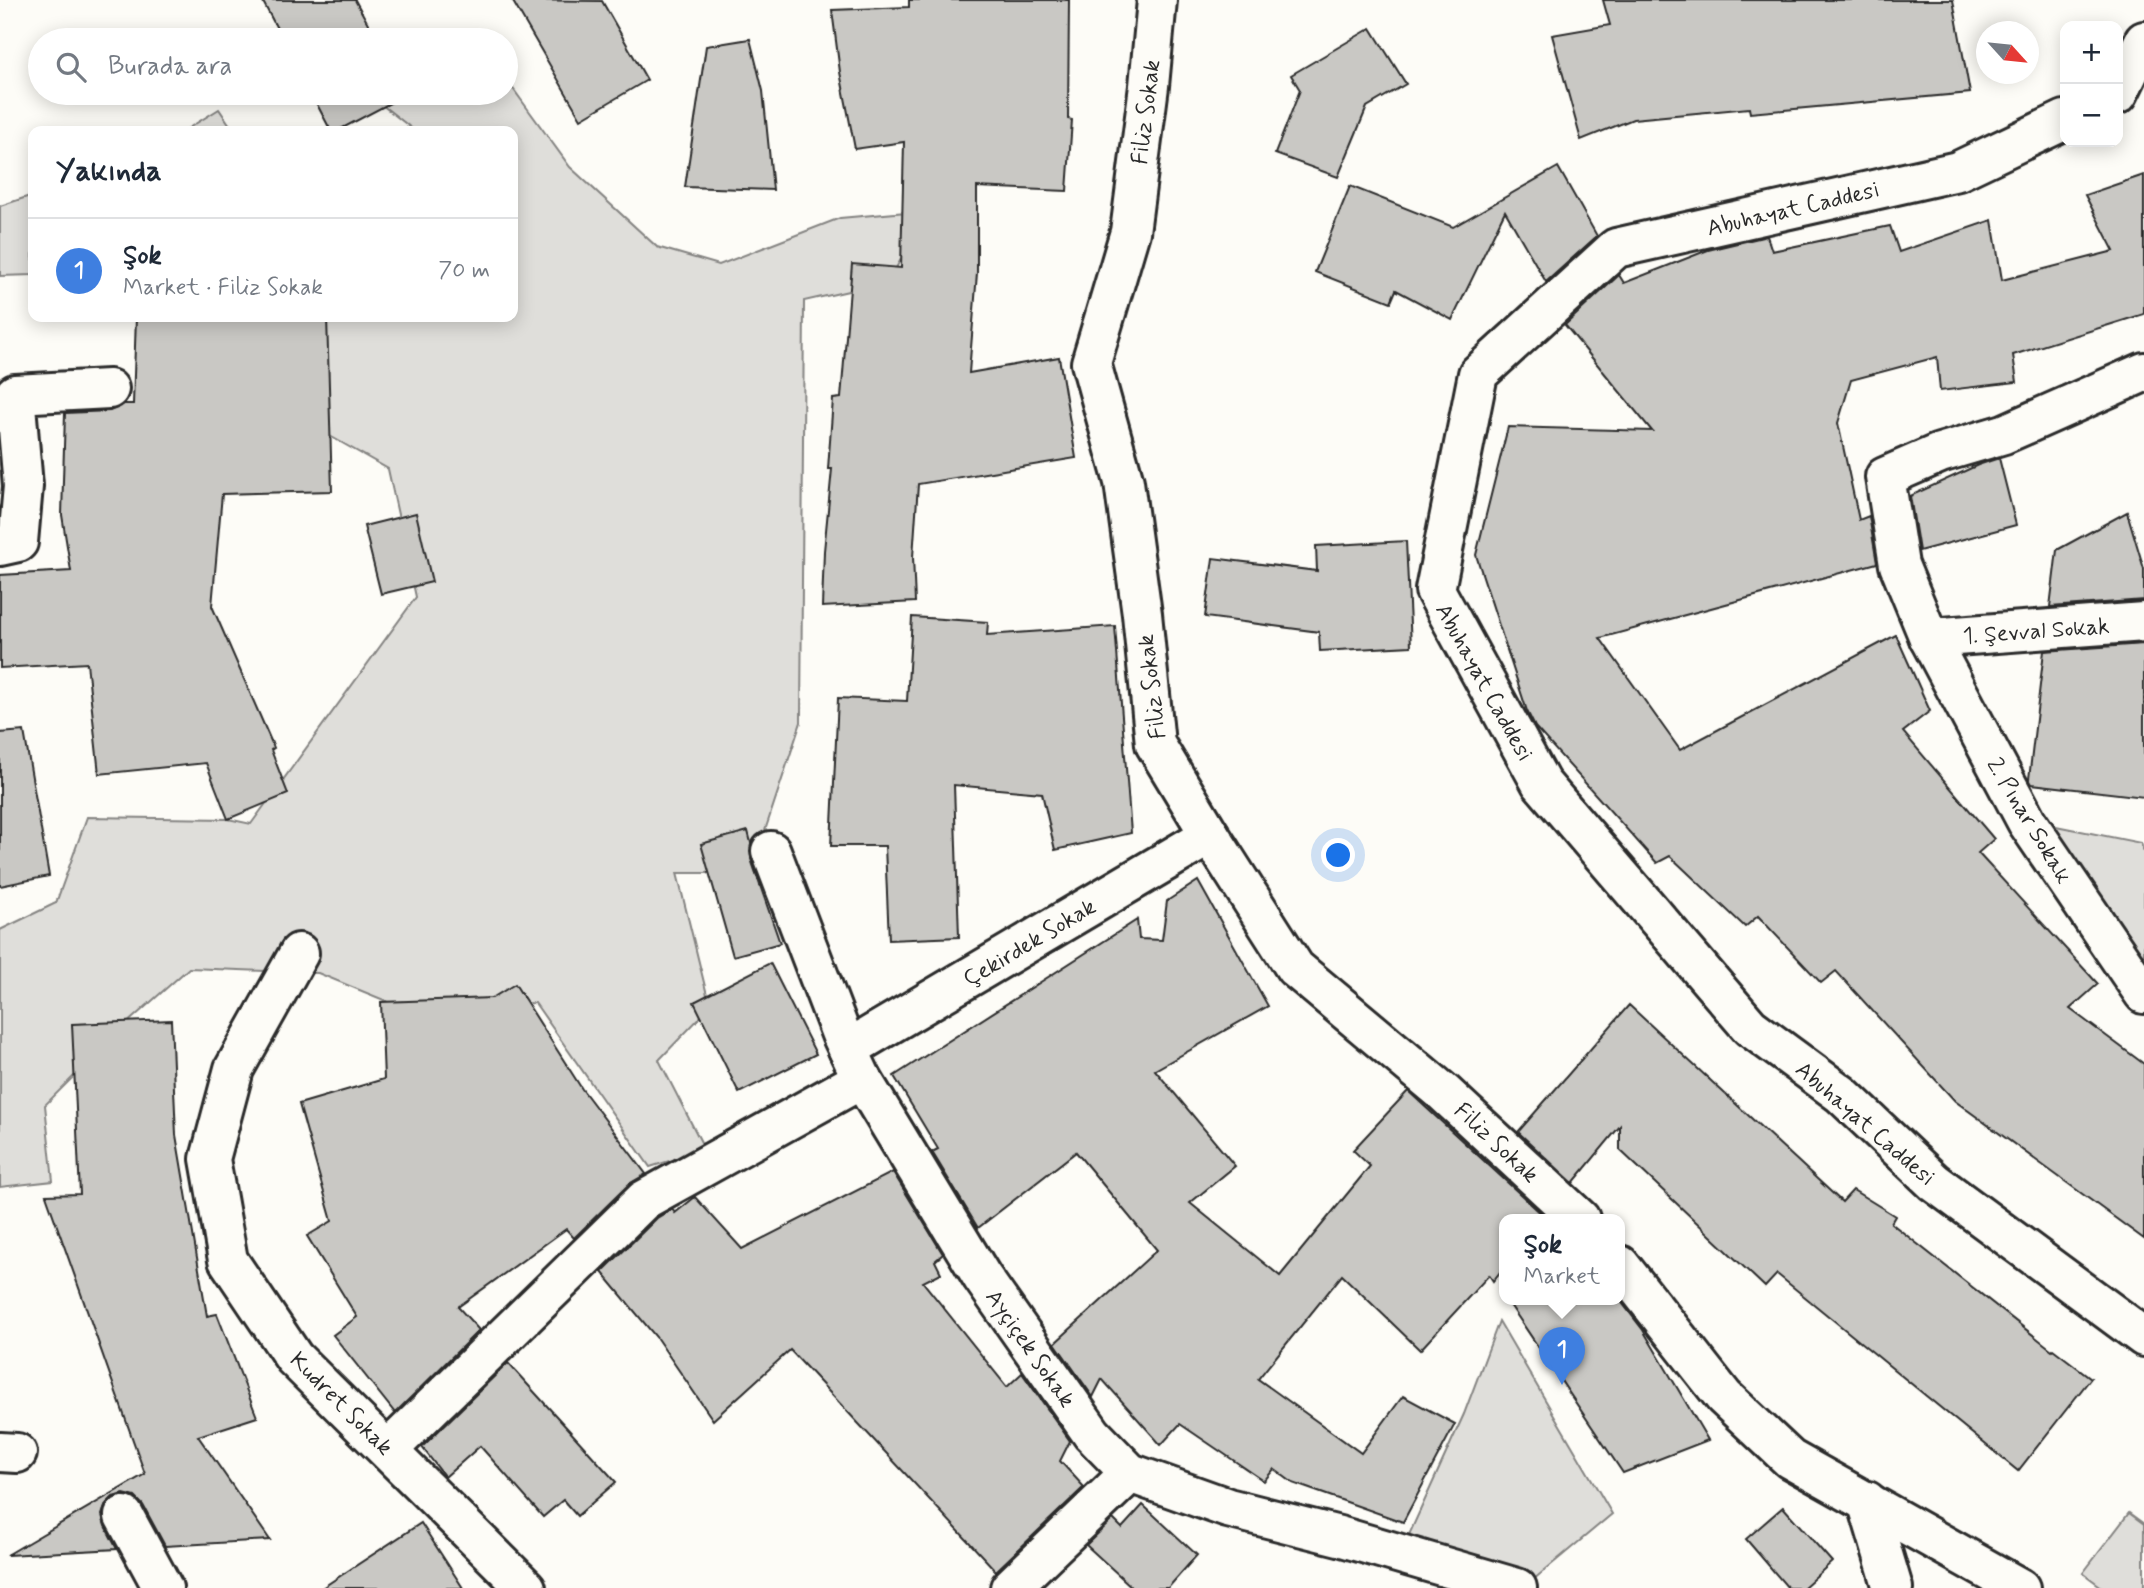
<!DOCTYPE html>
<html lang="tr">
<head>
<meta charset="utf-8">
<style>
  :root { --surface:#fff; --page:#f2f2f3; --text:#1f2937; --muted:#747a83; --line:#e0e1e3; --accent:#d1495b }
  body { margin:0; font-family:Mynerve,sans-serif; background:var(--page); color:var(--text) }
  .controls { position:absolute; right:21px; top:21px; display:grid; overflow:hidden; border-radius:14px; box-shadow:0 4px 18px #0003 }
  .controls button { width:63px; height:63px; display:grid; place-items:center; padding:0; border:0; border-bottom:2px solid var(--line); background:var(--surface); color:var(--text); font:35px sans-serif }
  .compass { position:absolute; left:1976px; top:21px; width:63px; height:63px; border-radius:50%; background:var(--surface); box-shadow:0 4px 18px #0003; rotate:117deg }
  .you { position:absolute; left:1339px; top:856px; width:24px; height:24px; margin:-18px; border:5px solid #fff; border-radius:50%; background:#1a73e8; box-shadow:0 0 0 10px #1a73e833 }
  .badge { display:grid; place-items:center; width:46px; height:46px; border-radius:50%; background:var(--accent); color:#fff; font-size:23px; font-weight:700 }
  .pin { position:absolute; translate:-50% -58px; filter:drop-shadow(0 2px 4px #0008) }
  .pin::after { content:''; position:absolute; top:37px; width:24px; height:21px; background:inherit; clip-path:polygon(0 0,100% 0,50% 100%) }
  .popup { position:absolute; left:1499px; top:1214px; width:126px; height:91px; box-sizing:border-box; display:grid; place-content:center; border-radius:14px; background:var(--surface); filter:drop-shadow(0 2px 5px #0005); font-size:23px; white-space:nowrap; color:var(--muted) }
  .popup b { font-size:26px; color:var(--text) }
  .popup::after { content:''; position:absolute; left:50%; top:100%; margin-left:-14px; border:14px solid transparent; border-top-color:var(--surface) }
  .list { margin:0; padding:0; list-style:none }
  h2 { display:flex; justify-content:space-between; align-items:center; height:91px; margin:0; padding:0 28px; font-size:30px }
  h2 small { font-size:23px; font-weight:400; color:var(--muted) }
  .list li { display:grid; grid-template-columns:46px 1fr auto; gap:21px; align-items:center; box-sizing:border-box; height:105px; padding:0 28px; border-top:2px solid var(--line) }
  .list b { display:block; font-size:26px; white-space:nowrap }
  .list p { margin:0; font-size:23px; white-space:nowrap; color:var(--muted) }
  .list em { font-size:23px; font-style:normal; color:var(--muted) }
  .icon { flex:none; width:38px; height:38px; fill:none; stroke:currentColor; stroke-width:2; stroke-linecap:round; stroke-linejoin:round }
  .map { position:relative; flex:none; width:2144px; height:1588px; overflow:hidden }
  .search { position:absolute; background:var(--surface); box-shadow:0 4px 18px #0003; left:28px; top:28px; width:490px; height:77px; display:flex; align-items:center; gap:18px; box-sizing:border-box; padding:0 24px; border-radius:38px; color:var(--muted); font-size:26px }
  .panel { position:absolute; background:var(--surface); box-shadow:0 4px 18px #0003; left:28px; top:126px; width:490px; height:196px; border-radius:14px }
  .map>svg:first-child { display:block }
  .green { fill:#dfdeda; stroke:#858482; stroke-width:2 }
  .building { fill:#c9c8c4; stroke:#2b2b2b; stroke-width:2 }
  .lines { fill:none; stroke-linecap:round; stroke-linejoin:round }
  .minor-casing { stroke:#2b2b2b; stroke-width:44 }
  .minor { stroke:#fdfcf7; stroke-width:38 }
  .labels { text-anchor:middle; stroke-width:6; stroke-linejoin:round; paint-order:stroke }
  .street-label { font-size:23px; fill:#2b2b2b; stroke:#fdfcf7 }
</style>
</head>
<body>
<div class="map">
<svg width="2144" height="1588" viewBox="0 0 2144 1588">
  <rect width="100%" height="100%" fill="#fdfcf7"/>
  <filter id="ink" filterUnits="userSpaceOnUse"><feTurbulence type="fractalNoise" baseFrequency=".0143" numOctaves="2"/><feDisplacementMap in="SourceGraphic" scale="14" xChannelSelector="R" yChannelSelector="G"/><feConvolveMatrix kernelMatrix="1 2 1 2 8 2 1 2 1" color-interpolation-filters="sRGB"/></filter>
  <g filter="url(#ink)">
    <g class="green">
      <path d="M 506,79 L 570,167 L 657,247 L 719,265 L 840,218 L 929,210 L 888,282 L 804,301 L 801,722 L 751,873 L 677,873 L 710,1007 L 659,1060 L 705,1150 L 650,1167 L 535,1003 L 413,1012 L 318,973 L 189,968 L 125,1025 L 45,1105 L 53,1181 L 0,1187 L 0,930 L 56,903 L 87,817 L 228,819 L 251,824 L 416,597 L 388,469 L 321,431 L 308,317 L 513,317 L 513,131 L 415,131 L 367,93 L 506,93 Z"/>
      <path d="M 219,109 L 234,131 L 184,131 Z"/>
      <path d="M 33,195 L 33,275 L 0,276 L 0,206 Z"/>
      <path d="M 2051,825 L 2141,843 L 2144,852 L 2144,959 Z"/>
      <path d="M 1499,1321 L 1612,1514 L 1527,1585 L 1403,1548 L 1464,1414 Z"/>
      <path d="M 2129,1513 L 2144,1524 L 2144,1588 L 2103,1588 L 2083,1573 Z"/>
    </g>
    <g class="building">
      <path d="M 262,0 L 355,0 L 377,40 L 283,40 Z"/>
      <path d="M 512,0 L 602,1 L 647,80 L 581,119 Z"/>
      <path d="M 909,0 L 1069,0 L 1068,119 L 1072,120 L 1067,191 L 977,187 L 977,273 L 969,373 L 1059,357 L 1076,458 L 918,484 L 913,557 L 915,602 L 822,607 L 824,551 L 832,469 L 828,469 L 833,399 L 841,398 L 852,264 L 901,268 L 904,142 L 855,149 L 840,72 L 832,10 L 909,7 Z"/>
      <path d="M 1603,0 L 1953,0 L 1970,93 L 1750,113 L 1749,108 L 1633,119 L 1581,140 L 1552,35 L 1610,25 Z"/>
      <path d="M 1371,28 L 1406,84 L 1367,107 L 1338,177 L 1275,154 L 1300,90 L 1291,75 Z"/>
      <path d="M 750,39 L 763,91 L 773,190 L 685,187 L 706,46 Z"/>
      <path d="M 311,93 L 398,93 L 398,99 L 337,131 L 331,131 Z"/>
      <path d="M 1558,167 L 1597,236 L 1546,282 L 1505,211 L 1452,320 L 1396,290 L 1391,302 L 1315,272 L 1350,186 L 1453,227 Z"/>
      <path d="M 2144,175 L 2144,314 L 2013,355 L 2017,382 L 1940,391 L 1937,357 L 1851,380 L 1838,423 L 1859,520 L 1869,516 L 1877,563 L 1600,638 L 1680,750 L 1896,635 L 1930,711 L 1903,732 L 1994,839 L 1978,853 L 2098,984 L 2070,1009 L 2144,1064 L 2144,1239 L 1955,1101 L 1836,971 L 1821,983 L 1758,916 L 1745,927 L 1670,856 L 1657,863 L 1535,727 L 1527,711 L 1476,555 L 1508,427 L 1652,431 L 1565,325 L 1619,275 L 1624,283 L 1708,250 L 1767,236 L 1772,251 L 1890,226 L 1899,252 L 1992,220 L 2002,280 L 2114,251 L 2085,195 Z"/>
      <path d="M 136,317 L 327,317 L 332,491 L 222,494 L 212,606 L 274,748 L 271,750 L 288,794 L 228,819 L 206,763 L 99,774 L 87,663 L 0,668 L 0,575 L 71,571 L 62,515 L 65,413 L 110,411 L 124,404 L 133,404 Z"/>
      <path d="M 1999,458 L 2016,525 L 1919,551 L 1910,496 L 1978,465 Z"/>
      <path d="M 2127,512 L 2144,569 L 2144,600 L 2050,607 L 2057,550 Z"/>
      <path d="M 416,513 L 432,582 L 381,594 L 364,526 Z"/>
      <path d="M 1406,541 L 1411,646 L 1320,651 L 1319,632 L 1205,617 L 1213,558 L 1317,571 L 1316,546 Z"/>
      <path d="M 912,617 L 988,622 L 987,635 L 1115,626 L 1131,833 L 1055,850 L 1042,793 L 954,785 L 959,937 L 889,940 L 885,846 L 831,846 L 838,698 L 907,701 Z"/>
      <path d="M 2144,644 L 2144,797 L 2032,784 L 2029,779 L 2044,651 Z"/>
      <path d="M 24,731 L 49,876 L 0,886 L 0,733 Z"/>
      <path d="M 748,831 L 751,843 L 751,859 L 780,943 L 733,956 L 701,844 Z"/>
      <path d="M 1198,881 L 1268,1006 L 1155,1070 L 1235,1166 L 1190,1203 L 1280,1276 L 1370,1166 L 1353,1150 L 1408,1091 L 1545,1217 L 1544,1219 L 1504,1219 L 1504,1267 L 1493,1281 L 1489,1275 L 1420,1350 L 1342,1275 L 1258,1379 L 1361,1453 L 1403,1396 L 1455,1424 L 1403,1522 L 1293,1483 L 1274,1469 L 1264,1481 L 1180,1424 L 1161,1445 L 1102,1379 L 1093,1397 L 1055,1343 L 1157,1250 L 1076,1152 L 978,1228 L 932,1152 L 938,1149 L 894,1076 L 1137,920 L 1139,939 L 1162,940 L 1167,901 Z"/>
      <path d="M 770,963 L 816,1054 L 739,1093 L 694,1002 Z"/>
      <path d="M 515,984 L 582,1089 L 646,1174 L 629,1184 L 574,1238 L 566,1229 L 458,1307 L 479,1330 L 395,1413 L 333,1335 L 357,1317 L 307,1236 L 332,1221 L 299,1104 L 384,1079 L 381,1002 L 492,998 Z"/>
      <path d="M 1629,1005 L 1842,1202 L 1853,1190 L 1895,1216 L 1891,1223 L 2052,1350 L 2053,1349 L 2091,1378 L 2018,1471 L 1777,1274 L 1765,1287 L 1620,1150 L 1620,1126 L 1573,1183 L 1518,1132 Z"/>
      <path d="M 171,1020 L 176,1135 L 207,1316 L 217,1314 L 257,1417 L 198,1436 L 270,1540 L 165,1546 L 143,1505 L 135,1497 L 124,1494 L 113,1497 L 106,1504 L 102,1515 L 105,1526 L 117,1549 L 7,1555 L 145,1474 L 46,1195 L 80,1194 L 72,1024 Z"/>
      <path d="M 893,1172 L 943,1254 L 935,1261 L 941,1273 L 923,1282 L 1007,1387 L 1022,1373 L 1070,1441 L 1060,1461 L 1084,1487 L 996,1571 L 790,1350 L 713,1420 L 656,1337 L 602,1272 L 657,1218 L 672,1209 L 675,1213 L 695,1197 L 742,1249 Z"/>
      <path d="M 1506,1299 L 1619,1299 L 1643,1330 L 1708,1440 L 1623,1473 Z"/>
      <path d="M 508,1363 L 616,1482 L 577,1516 L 563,1500 L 543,1517 L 480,1446 L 445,1477 L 422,1447 Z"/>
      <path d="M 1143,1505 L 1197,1555 L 1168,1588 L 1133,1588 L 1086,1545 L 1113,1519 L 1122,1528 Z"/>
      <path d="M 1783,1507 L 1832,1562 L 1803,1588 L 1788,1588 L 1746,1539 Z"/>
      <path d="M 421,1523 L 463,1588 L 322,1588 Z"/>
    </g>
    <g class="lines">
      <g class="minor-casing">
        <g id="minor">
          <path d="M 1157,0 L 1149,86 L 1130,232 L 1091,363 L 1124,482 L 1142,614 L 1155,744 L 1210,835 L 1295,968 L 1443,1092 L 1580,1219"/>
          <path d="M 2118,94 L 2144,41"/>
          <path d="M 2065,120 L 1958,171 L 1616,248 L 1478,374 L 1435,590 L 1541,783 L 1750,1027 L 1841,1094 L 1934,1182 L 2144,1337"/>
          <path d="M 2144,372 L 2004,434 L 1940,453 L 1885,477 L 1899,565 L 1929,638 L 2027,822 L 2144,994"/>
          <path d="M 0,546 L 18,542 L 23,486 L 15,394 L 109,389"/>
          <path d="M 1929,638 L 2144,622"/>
          <path d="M 771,851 L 841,1034 L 862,1079 L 982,1277 L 1092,1434 L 1130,1473 L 1228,1508 L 1339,1536 L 1517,1588"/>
          <path d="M 299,953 L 234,1069 L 210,1159 L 228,1260 L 294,1358 L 526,1588"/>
          <path d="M 848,1049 L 1210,835"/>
          <path d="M 1620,1265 L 1724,1397 L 1790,1459 L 2020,1588"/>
          <path d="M 388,1450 L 644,1200 L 862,1079"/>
          <path d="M 0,1452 L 17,1453"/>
          <path d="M 1867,1501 L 1893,1588"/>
          <path d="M 124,1516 L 163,1588"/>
          <path d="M 1010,1588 L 1130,1473"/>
        </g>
      </g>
      <use href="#minor" class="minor"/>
    </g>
  </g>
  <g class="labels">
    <g class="street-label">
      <text transform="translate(1145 112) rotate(-83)" y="8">Filiz Sokak</text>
      <text transform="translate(1793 208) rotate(-13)" y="8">Abuhayat Caddesi</text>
      <text transform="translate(2036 630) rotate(-4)" y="8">1. Şevval Sokak</text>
      <text transform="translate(1485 682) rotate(61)" y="8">Abuhayat Caddesi</text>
      <text transform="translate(1151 687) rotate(-97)" y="8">Filiz Sokak</text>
      <text transform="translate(2030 820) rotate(59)" y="8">2. Pınar Sokak</text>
      <text transform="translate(1029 942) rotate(-31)" y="8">Çekirdek Sokak</text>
      <text transform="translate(1866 1123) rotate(41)" y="8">Abuhayat Caddesi</text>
      <text transform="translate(1497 1142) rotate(43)" y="8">Filiz Sokak</text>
      <text transform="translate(1031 1348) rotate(55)" y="8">Ayçiçek Sokak</text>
      <text transform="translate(342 1403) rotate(45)" y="8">Kudret Sokak</text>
    </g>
  </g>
</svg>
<div class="controls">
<button>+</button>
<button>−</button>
</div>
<svg class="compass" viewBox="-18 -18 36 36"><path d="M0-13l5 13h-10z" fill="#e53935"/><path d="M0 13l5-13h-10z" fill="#747a83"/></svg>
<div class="you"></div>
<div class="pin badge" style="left:1562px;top:1385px;background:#3f7fe0">1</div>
<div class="popup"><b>Şok</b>Market</div>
<div class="search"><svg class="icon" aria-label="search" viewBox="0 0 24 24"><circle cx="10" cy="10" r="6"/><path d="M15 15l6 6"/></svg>Burada ara</div>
<section class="panel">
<h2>Yakında<small></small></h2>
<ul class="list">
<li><span class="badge" style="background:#3f7fe0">1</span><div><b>Şok</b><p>Market · Filiz Sokak</p></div><em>70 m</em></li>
</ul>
</section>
</div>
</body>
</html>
